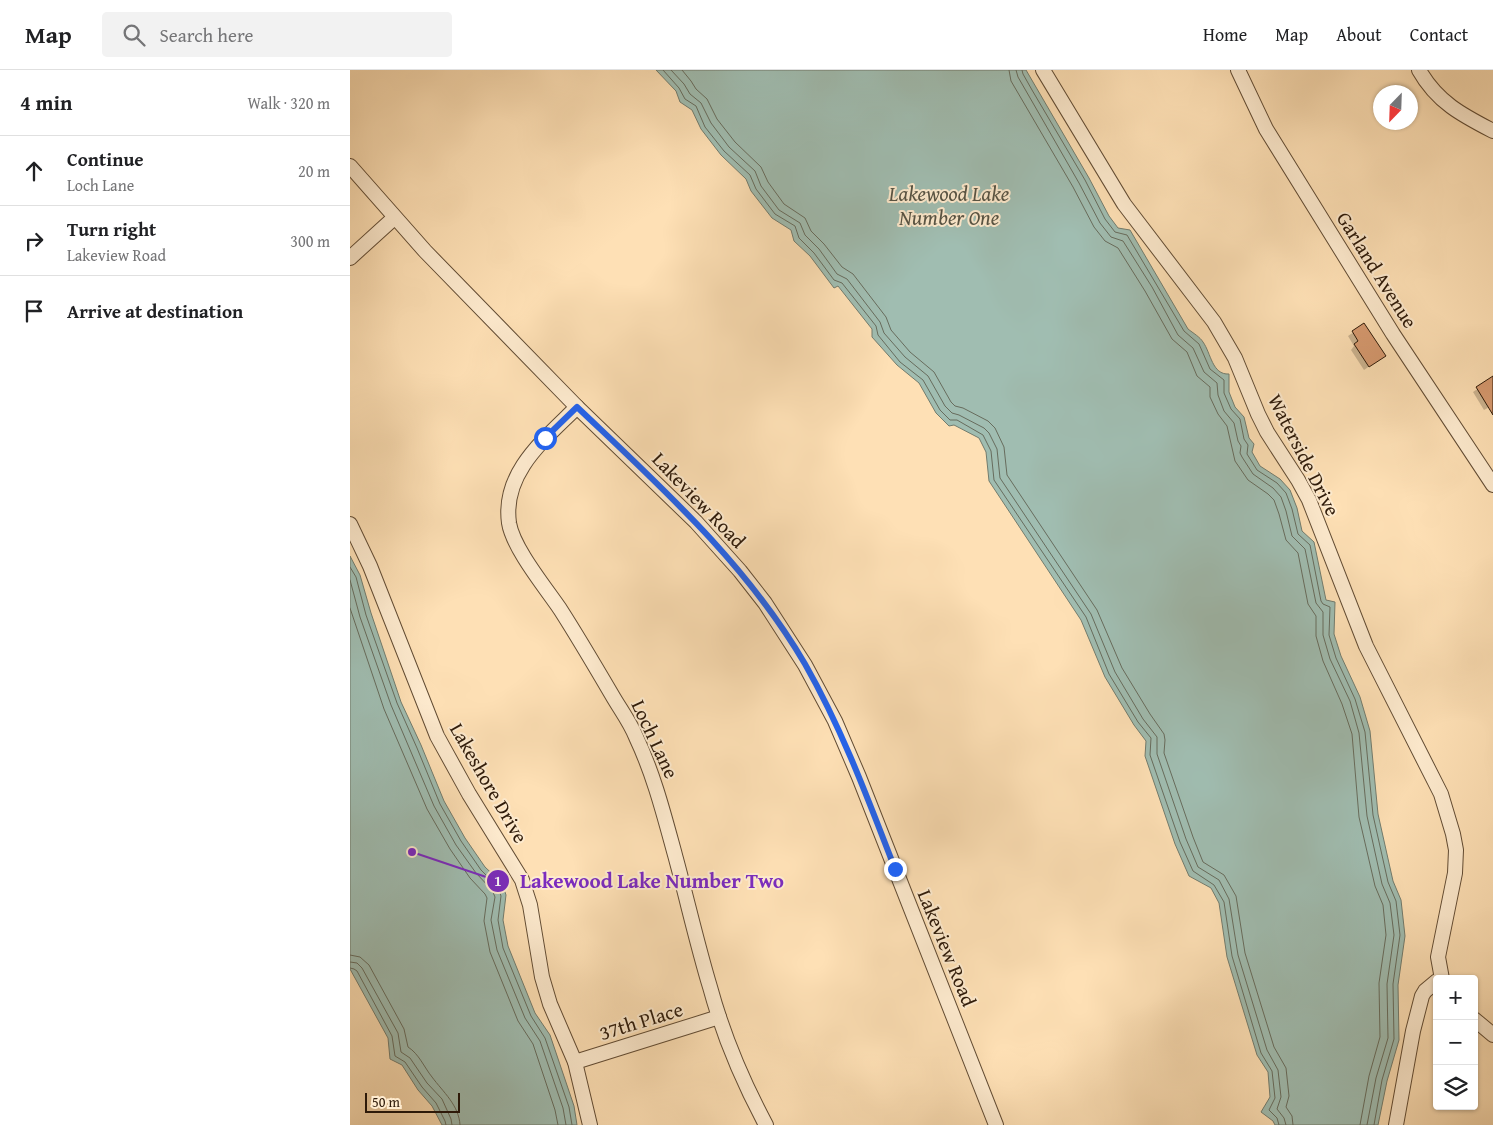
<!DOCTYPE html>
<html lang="en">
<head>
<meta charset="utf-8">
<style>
  :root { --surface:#fff; --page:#f2f2f2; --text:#202124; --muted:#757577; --line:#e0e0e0 }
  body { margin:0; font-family:"Gentium Book Plus",serif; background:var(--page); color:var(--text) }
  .controls { position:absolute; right:15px; bottom:15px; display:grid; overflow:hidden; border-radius:5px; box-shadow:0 1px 4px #0004 }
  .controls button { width:45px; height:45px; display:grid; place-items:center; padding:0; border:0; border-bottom:1px solid var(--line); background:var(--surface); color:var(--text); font:25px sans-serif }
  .compass { position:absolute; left:1023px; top:15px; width:45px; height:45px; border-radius:50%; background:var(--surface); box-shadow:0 1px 4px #0004; rotate:203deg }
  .scale { position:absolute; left:15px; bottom:12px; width:95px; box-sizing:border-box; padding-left:5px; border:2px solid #2e1a09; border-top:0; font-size:14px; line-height:18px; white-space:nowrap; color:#2e1a09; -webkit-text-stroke:4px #feebcf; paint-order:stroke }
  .stop { position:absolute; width:15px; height:15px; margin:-11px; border:4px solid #2563eb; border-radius:50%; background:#fff }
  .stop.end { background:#2563eb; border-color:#fff; box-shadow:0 1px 5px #0008 }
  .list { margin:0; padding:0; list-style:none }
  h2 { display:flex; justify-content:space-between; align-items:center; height:65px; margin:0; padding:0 20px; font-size:21px }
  h2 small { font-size:16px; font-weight:400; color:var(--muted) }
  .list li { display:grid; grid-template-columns:32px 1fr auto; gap:15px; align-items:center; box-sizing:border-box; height:70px; padding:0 20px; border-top:1px solid var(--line) }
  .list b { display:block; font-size:19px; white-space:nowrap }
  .list p { margin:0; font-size:16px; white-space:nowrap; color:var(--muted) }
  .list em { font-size:16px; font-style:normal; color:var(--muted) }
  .icon { flex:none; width:28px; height:28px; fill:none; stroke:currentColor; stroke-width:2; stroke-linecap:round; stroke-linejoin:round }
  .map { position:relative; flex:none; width:1143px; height:1055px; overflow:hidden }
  header { display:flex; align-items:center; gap:30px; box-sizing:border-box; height:70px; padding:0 25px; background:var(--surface); border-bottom:1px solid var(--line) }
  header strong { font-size:24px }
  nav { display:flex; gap:28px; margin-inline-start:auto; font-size:18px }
  .search { width:350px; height:45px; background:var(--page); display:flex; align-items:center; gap:12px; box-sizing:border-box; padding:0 18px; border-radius:5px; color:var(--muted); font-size:19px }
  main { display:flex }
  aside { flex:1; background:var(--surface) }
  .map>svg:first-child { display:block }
  .water { fill:#a0bdb1; stroke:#727c6e }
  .shadow { fill:#0003 }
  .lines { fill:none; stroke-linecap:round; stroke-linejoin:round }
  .shore { stroke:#676c5d; stroke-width:1 }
  .building { fill:#d79a70; stroke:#2e1a09 }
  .minor-casing { stroke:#624c34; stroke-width:16 }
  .minor { stroke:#feebcf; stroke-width:14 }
  .route { stroke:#2563eb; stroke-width:6 }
  .labels { text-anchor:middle; stroke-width:4; stroke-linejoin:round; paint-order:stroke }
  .street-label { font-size:20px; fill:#2e1a09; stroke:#feebcf }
  .water-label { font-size:21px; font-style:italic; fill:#565344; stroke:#feebcf }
  .leader { fill:none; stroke:#7b2cbf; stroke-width:2 }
  .callout-dot { fill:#7b2cbf; stroke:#feebcf; stroke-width:2 }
  .mark-label { font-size:15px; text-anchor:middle; font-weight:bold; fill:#fff }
  .callout-label { font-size:21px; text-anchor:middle; font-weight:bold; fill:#7b2cbf; stroke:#feebcf; stroke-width:4; stroke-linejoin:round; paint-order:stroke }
</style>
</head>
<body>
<header>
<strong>Map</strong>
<div class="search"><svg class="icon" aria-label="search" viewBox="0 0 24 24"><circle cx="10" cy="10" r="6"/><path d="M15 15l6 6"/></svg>Search here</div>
<nav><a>Home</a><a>Map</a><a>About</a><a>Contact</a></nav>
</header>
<main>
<aside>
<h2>4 min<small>Walk · 320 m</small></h2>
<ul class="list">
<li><svg class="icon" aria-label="ahead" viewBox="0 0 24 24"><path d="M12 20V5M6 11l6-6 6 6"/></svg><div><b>Continue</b><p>Loch Lane</p></div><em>20 m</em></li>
<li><svg class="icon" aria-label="right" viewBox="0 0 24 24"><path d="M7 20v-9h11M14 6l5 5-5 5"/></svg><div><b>Turn right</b><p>Lakeview Road</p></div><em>300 m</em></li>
<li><svg class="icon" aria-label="arrive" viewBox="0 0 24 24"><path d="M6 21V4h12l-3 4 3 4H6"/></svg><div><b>Arrive at destination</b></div></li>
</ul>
</aside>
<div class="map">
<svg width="1143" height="1055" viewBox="0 0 1143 1055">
  <rect width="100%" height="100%" fill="#fee0b5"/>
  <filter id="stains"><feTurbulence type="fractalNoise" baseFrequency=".004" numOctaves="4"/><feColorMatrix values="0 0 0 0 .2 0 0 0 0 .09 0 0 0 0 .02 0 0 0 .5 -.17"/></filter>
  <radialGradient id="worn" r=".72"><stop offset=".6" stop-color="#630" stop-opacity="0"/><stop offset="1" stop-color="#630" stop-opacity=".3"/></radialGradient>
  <g class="water">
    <path d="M 306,0 L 676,0 L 739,108 L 759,146 L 768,158 L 780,160 L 838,259 C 843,263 850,267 853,272 C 861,283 862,305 879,304 L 879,322 L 885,337 L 894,347 L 899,368 L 904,374 L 902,382 L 910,396 L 930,409 L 940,420 L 947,438 L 952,461 L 964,472 L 976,530 L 985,532 L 984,564 L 991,586 L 1010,627 L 1020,661 L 1028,744 L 1043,811 L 1051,830 L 1055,866 L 1048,915 L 1049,970 L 1037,1011 L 1028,1055 L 925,1055 L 923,1051 L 911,1042 L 920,1027 L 918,1002 L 907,985 L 877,887 L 869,833 L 861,818 L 839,806 L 825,774 L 795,686 L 796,671 L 784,655 L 755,607 L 731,550 L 639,411 L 636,382 L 629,368 L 604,355 L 599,356 L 586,343 L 569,313 L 547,295 L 522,267 L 522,259 L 488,216 L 484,218 L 460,186 L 444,171 L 441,160 L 422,148 L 401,121 L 396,109 L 371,85 L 351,59 L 342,40 L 330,32 L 326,21 Z"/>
    <path d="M 0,486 L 10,505 L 21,543 L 51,632 L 71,675 L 94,731 L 115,768 L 135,797 L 152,813 L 156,825 L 153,850 L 158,876 L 185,943 L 200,965 L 224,1036 L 227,1055 L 92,1055 L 82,1036 L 68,1020 L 52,995 L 40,989 L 38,968 L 0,899 Z"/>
  </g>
  <g class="shadow">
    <path d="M 1014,255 L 1034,286 L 1014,300 L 1001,280 L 1004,276 L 998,266 Z"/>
    <path d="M 1142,309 L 1143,311 L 1143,335 L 1134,340 L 1123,322 Z"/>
  </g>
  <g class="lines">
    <g class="shore">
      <path d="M 313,0 L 329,18 L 335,29 L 346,36 L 355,57 L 374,81 L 400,105 L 406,119 L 425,144 L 445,156 L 449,168 L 464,183 L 484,210 L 492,213 L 526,256 L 528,265 L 550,292 L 573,310 L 590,340 L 600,350 L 607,350 L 633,365 L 641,381 L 644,410 L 736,547 L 759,604 L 788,652 L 801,668 L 800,685 L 830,772 L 843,801 L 864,815 L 874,832 L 882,886 L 911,983 L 922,1001 L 925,1028 L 919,1040 L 927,1048 L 929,1055"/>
      <path d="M 321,0 L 334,14 L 340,24 L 351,33 L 361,53 L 379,77 L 405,101 L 411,116 L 429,140 L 450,153 L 455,165 L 469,179 L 487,204 L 497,209 L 530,252 L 534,263 L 555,287 L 578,306 L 595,336 L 602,343 L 609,345 L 634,358 L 639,363 L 647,379 L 650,408 L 741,544 L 765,602 L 793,649 L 807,667 L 807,684 L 836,769 L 848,797 L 869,810 L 879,829 L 888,885 L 917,980 L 928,1000 L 931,1027 L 927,1039 L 934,1048 L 936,1055"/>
      <path d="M 332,0 L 341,11 L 346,19 L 357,29 L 367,49 L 385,72 L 411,97 L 418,112 L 434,134 L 455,148 L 461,161 L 474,174 L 492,197 L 503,204 L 536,247 L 541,260 L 560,282 L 584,302 L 601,332 L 605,336 L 613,338 L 638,351 L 645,358 L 654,377 L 657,405 L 747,540 L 772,598 L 800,644 L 814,664 L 815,670 L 814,683 L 843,767 L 853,792 L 874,805 L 886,826 L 895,883 L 924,977 L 936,998 L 939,1026 L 936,1037 L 942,1046 L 943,1055"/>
      <path d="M 659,0 L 661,11 L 723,117 L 744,157 L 755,171 L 768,178 L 795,221 L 822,269 L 837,282 L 847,306 L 860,317 L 860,327 L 868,344 L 877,356 L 885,391 L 898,410 L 918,424 L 924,430 L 929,444 L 936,470 L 948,483 L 958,534 L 966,546 L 966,566 L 973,591 L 992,634 L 1002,664 L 1009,747 L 1025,816 L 1033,835 L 1036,865 L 1029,913 L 1030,967 L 1019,1006 L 1010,1055"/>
      <path d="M 666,0 L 668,7 L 729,113 L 750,153 L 761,167 L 773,171 L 802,217 L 828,265 L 843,278 L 854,302 L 867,313 L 868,325 L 874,341 L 884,353 L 888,371 L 891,376 L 890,383 L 892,387 L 903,404 L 923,418 L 931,427 L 936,441 L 942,466 L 955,479 L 966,533 L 973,542 L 973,565 L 980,589 L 1000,631 L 1009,663 L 1017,746 L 1032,814 L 1040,833 L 1044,865 L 1037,914 L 1038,968 L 1026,1008 L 1017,1055"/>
      <path d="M 672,0 L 673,4 L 682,20 L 735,110 L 755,149 L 765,162 L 777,165 L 834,261 L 849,274 L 860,299 L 874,310 L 874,323 L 881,339 L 890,349 L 894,369 L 898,375 L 897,384 L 907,400 L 927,413 L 936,423 L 942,439 L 948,464 L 960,475 L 971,531 L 973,534 L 980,537 L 979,565 L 986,588 L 1005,629 L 1015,662 L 1023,745 L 1038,812 L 1046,831 L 1050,865 L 1043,914 L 1044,969 L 1032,1010 L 1024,1055"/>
      <path d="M 0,497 L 6,507 L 16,545 L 47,633 L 67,678 L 90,734 L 111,771 L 131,800 L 148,817 L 151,826 L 148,850 L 153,878 L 181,946 L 195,968 L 219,1037 L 222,1055"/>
      <path d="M 0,510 L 10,547 L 41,635 L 84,736 L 106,775 L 126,803 L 142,820 L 145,827 L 141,850 L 147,880 L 175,948 L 190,971 L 213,1038 L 216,1055"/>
      <path d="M 0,538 L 34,639 L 77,739 L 100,779 L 120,808 L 135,824 L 137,828 L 134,851 L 140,882 L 168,951 L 183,974 L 205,1040 L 208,1055"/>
      <path d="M 0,885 L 10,887 L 19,895 L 54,959 L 58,977 C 69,984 74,997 82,1007 C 93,1022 109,1035 110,1055"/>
      <path d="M 0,892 L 7,893 L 12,898 L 48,963 L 51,982 L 60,988 L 77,1013 L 92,1029 L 101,1049 L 102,1055"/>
      <path d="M 0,898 L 4,899 L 7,901 L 42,966 L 45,986 L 55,992 L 72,1017 L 86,1033 L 95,1051 L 96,1055"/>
    </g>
  </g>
  <g class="building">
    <path d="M 1014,253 L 1036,286 L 1019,297 L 1004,274 L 1008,271 L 1002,261 Z"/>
    <path d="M 1143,306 L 1143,345 L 1126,317 Z"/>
  </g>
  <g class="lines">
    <g class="minor-casing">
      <g id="minor">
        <path d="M 693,0 L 774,134 L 864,252 L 885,288 L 908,344 L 917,362 L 948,410 L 959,430 L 1016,576 L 1091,724 L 1103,764 L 1106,780 L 1105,803 L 1088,887 L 1092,909"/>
        <path d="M 888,0 L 916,59 L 1043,264 L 1143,415"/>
        <path d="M 1069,0 C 1087,32 1112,45 1143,61"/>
        <path d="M 0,96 L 75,181 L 227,337 L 346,452 L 390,501 L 415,533 L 455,595 L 485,651 L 509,707 L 646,1055"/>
        <path d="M 0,188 L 44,148"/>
        <path d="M 227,337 C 195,369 152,402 159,453 C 163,478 195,517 210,539 C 228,567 245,596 262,625 C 270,639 280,652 286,667 C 304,705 314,745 325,785 C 337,829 347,874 360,917 C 373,965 393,1012 416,1055"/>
        <path d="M 0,454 L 20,496 L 87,666 L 119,724 L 172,810 L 180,835 L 192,907 L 200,934 L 225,992 L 240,1055"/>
        <path d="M 1124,949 L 1143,965"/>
        <path d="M 225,992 L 369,947"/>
        <path d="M 1046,1055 L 1063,961 L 1072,926 L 1075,921 L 1087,911"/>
      </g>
    </g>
    <use href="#minor" class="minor"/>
  </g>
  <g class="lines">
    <path class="route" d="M 195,368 L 227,337 C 311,417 396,493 455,594 C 492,659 518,729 545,799"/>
  </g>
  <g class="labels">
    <g class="street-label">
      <text transform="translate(1027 200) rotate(58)" y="7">Garland Avenue</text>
      <text transform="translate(954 385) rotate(63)" y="7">Waterside Drive</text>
      <text transform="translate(349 430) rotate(46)" y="7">Lakeview Road</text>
      <text transform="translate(305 669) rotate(65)" y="7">Loch Lane</text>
      <text transform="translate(139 713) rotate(60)" y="7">Lakeshore Drive</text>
      <text transform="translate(597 878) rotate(68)" y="7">Lakeview Road</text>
      <text transform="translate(291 951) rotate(-17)" y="7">37th Place</text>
    </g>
    <g class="water-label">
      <text x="599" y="131">Lakewood Lake<tspan x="599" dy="24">Number One</tspan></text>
    </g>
  </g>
  <path class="leader" d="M62 782L148 811"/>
  <g class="callout-dot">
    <circle cx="62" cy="782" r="5"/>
    <circle cx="148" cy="811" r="12"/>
  </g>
  <g class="mark-label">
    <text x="148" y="816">1</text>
  </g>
  <g class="callout-label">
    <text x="302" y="818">Lakewood Lake Number Two</text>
  </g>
  <rect width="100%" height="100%" filter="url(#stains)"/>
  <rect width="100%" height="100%" fill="url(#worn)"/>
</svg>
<div class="controls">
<button>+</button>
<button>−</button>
<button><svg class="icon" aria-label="layers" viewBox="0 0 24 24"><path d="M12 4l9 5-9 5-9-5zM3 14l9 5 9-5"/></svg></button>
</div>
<svg class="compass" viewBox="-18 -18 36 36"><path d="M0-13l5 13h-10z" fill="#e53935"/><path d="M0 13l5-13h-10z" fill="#757577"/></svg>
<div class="scale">50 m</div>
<div class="stop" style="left:195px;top:368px"></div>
<div class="stop end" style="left:545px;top:799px"></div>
</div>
</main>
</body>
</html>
